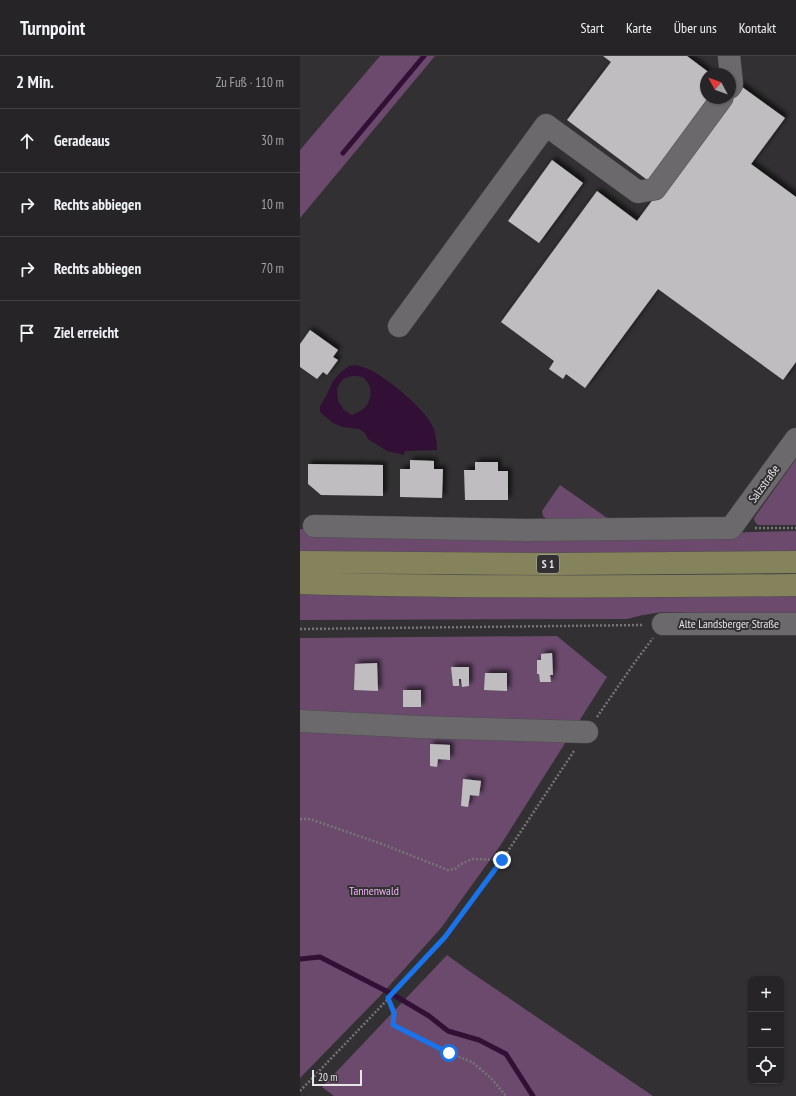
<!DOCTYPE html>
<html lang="de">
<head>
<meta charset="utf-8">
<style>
  :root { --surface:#262426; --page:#323032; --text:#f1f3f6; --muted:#a4a4a7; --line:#424143 }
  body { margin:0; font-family:"PT Sans Narrow",sans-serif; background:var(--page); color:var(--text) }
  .controls { position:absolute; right:12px; bottom:12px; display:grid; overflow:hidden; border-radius:8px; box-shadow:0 1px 3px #0004 }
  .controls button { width:36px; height:36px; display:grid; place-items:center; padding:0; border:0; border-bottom:1px solid var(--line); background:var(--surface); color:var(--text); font:20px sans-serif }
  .compass { position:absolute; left:400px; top:12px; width:36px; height:36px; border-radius:50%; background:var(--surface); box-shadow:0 1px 3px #0004; rotate:311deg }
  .scale { position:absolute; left:12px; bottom:10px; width:50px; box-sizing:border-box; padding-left:4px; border:2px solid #e8e7e8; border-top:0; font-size:11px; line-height:14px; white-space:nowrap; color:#e8e7e8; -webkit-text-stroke:3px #323032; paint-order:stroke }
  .stop { position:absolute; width:12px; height:12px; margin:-9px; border:3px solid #1a73e8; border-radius:50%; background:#fff }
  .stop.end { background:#1a73e8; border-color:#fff; box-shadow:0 1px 4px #0008 }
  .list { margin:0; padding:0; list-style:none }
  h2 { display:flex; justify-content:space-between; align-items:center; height:52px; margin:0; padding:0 16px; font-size:17px }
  h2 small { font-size:13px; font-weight:400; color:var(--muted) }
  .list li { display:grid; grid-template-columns:26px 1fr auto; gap:12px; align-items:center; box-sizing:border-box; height:64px; padding:0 16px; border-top:1px solid var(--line) }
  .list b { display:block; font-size:15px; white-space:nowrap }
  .list em { font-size:13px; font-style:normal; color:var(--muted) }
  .icon { flex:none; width:22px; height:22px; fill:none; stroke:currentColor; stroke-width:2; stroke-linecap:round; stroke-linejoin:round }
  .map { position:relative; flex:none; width:496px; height:1040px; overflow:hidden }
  header { display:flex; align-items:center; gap:24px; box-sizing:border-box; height:56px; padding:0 20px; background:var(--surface); border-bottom:1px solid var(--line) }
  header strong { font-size:19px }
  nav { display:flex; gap:22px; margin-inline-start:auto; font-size:14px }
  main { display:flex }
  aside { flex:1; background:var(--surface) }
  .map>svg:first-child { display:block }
  .green { fill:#6b4a6d }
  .water { fill:#320f35; fill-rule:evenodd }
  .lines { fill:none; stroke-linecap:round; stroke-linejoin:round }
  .stream { stroke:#320f35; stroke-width:5 }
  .building { fill:#bfbdc0; filter:url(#shadow) }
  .minor-casing { stroke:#504e50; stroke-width:23 }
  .major-casing { stroke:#504e50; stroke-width:23 }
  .path { stroke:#777577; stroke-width:2.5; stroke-dasharray:2 2; stroke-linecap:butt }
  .minor { stroke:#6b696b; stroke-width:22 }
  .major { stroke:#85835b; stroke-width:22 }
  .route { stroke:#1a73e8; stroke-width:5 }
  .labels { text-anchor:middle; stroke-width:4; stroke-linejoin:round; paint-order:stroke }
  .shield { fill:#323032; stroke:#b1b0b1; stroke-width:1 }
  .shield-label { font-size:11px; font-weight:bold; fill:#e8e7e8 }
  .street-label { font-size:12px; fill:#e8e7e8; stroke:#323032 }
  .park-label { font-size:12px; fill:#f0b2f4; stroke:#323032 }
</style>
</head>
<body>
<header>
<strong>Turnpoint</strong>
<nav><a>Start</a><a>Karte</a><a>Über uns</a><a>Kontakt</a></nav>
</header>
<main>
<aside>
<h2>2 Min.<small>Zu Fuß · 110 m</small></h2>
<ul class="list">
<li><svg class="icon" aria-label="ahead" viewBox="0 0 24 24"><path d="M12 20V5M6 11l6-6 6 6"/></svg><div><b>Geradeaus</b></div><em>30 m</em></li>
<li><svg class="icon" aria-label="right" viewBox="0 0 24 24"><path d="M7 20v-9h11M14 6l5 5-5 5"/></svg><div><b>Rechts abbiegen</b></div><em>10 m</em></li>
<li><svg class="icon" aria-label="right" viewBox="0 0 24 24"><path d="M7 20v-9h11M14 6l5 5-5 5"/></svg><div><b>Rechts abbiegen</b></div><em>70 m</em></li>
<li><svg class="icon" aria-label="arrive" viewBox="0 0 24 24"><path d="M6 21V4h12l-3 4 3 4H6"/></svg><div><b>Ziel erreicht</b></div></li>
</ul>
</aside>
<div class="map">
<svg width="496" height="1040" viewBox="0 0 496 1040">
  <defs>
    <filter id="shadow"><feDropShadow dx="3.5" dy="-3.5" stdDeviation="2" flood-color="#0009"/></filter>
  </defs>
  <rect width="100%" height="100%" fill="#323032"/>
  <g class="green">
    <path d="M 80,0 L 135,0 L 0,162 L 0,94 Z"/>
    <path d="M 496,403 L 496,469 L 458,469 L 455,466 L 454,462 Z"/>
    <path d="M 260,429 L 313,466 L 250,466 L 243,460 L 242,455 Z"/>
    <path d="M 0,473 L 88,475 L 410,477 L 496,475 L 496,496 L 247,499 L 0,496 Z"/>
    <path d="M 0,537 L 496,537 L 496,558 L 447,558 L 363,556 L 343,559 L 327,563 L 0,564 Z"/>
    <path d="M 257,580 L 307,621 L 200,790 L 141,872 L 80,940 L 0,1022 L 0,582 Z"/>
    <path d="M 147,899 L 169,915 L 353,1040 L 34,1040 L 22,1031 Z"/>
  </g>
  <path class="water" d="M 56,309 C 61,311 66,312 71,314 C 89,324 126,353 134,373 C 136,380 137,387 137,394 L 105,395 L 104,399 L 87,395 L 68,383 L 65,377 L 59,373 L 43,371 L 33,367 L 20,356 L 20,350 L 26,340 L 33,325 L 41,316 L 49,310 ZM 52,320 C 55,320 60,320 62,321 C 66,323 69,328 70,331 C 73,346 65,354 52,359 L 44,354 L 38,345 L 37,332 L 43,323 Z"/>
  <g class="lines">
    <g class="stream">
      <path d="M 43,97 L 124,0"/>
      <path d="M 0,903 L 20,901 L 92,938 L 129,960 L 148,975 L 179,984 L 206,998 L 233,1040"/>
    </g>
  </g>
  <g class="building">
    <path d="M 303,0 L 387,0 L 411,18 L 406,18 L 406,42 L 418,42 L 354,129 L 267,64 L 311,6 Z"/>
    <path d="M 438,28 L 485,62 L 451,108 L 496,141 L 496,306 L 483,324 L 358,233 L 285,332 L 266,318 L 263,323 L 249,313 L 254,305 L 201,266 L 297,135 L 337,165 Z"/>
    <path d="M 252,104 L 283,127 L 239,187 L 208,165 Z"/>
    <path d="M 10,274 L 38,294 L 33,301 L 38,304 L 27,319 L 23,316 L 17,323 L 0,311 L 0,288 Z"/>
    <path d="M 110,404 L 134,405 L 134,413 L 143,413 L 142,442 L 100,441 L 100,413 L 110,413 Z"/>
    <path d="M 175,406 L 198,406 L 198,415 L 208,415 L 208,444 L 165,444 L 164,414 L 175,414 Z"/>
    <path d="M 8,408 L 83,409 L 83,440 L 21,439 L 8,428 Z"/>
    <path d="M 252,597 L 253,619 L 250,619 L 251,626 L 240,626 L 239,618 L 237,618 L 237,604 L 241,604 L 241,598 Z"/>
    <path d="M 77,607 L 78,635 L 54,634 L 55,608 Z"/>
    <path d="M 151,611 L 169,611 L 169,630 L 162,631 L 161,623 L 159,623 L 159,630 L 153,630 Z"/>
    <path d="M 185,617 L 207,617 L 207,635 L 184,634 Z"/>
    <rect x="103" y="634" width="18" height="17"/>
    <path d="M 130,688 L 150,689 L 150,704 L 138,703 L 137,711 L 130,710 Z"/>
    <path d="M 163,723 L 181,725 L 179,740 L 170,739 L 168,751 L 161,750 Z"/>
  </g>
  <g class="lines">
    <g class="minor-casing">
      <g id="minor">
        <path d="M 429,0 L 432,28 L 430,31"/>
        <path d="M 99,270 L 246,69 L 338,136 L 355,133 L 422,42"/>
        <path d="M 14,470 L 227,474 L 431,472 L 496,383"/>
        <path d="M 363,568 L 496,568"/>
        <path d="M 0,665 L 119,671 L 287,676"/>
      </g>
    </g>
    <g class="major-casing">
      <g id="major">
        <path d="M 0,506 L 255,508 L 496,506"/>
        <path d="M 0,527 C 165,532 331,531 496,529"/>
      </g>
    </g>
    <g class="path">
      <path d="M 455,472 L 496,472"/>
      <path d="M 0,573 L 344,569"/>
      <path d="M 297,661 L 335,606 L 353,582"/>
      <path d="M 0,763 L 10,763 L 82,788 L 148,814 L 155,813 L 161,808 L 172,803 L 202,804"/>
      <path d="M 88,943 L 94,957 L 93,969 L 149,997 L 172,1006 L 191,1022 L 206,1040"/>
      <path d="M 0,1035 L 88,943 L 145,881 L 202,804 L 274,695"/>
    </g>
    <use href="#minor" class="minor"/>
    <use href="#major" class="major"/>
  </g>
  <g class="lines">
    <path class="route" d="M 149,997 L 93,969 L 94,957 L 88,942 L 145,881 L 202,804"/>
  </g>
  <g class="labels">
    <rect class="shield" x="237" y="499" width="22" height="18" rx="3"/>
    <g class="shield-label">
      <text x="248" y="512">S 1</text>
    </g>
    <g class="street-label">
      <text transform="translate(464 428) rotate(-54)" y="4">Salzstraße</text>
      <text x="429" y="572">Alte Landsberger Straße</text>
    </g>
    <g class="park-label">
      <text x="74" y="839">Tannenwald</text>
    </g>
  </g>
</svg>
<div class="controls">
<button>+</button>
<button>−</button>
<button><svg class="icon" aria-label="locate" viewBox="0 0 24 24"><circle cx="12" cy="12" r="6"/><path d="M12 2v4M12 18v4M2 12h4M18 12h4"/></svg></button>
</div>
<svg class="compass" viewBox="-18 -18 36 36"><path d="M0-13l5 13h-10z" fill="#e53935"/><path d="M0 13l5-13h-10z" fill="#a4a4a7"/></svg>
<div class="scale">20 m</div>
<div class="stop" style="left:149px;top:997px"></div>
<div class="stop end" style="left:202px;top:804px"></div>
</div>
</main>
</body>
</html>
